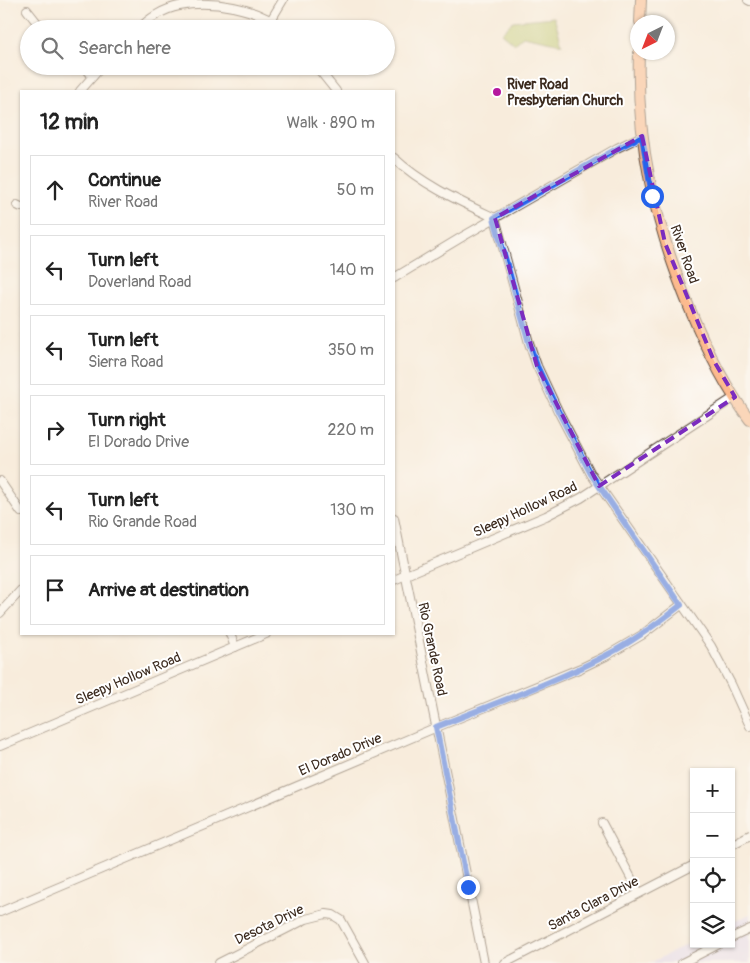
<!DOCTYPE html>
<html lang="en">
<head>
<meta charset="utf-8">
<style>
  :root { --surface:#fff; --page:#f2f2f2; --text:#222; --muted:#767676; --line:#e0e0e0 }
  body { margin:0; font-family:Pangolin,sans-serif; background:var(--page); color:var(--text) }
  .controls { position:absolute; right:15px; bottom:15px; display:grid; overflow:hidden; border-radius:0px; box-shadow:0 1px 4px #0004 }
  .controls button { width:45px; height:45px; display:grid; place-items:center; padding:0; border:0; border-bottom:1px solid var(--line); background:var(--surface); color:var(--text); font:25px sans-serif }
  .compass { position:absolute; left:630px; top:15px; width:45px; height:45px; border-radius:50%; background:var(--surface); box-shadow:0 1px 4px #0004; rotate:222deg }
  .stop { position:absolute; width:15px; height:15px; margin:-11px; border:4px solid #2563eb; border-radius:50%; background:#fff }
  .stop.end { background:#2563eb; border-color:#fff; box-shadow:0 1px 5px #0008 }
  .list { margin:0; padding:0; list-style:none }
  h2 { display:flex; justify-content:space-between; align-items:center; height:65px; margin:0; padding:0 20px; font-size:21px }
  h2 small { font-size:16px; font-weight:400; color:var(--muted) }
  .list li { display:grid; grid-template-columns:32px 1fr auto; gap:15px; align-items:center; box-sizing:border-box; height:70px; margin:0 10px 10px; padding:0 10px; border:1px solid var(--line); border-radius:0px }
  .list b { display:block; font-size:19px; white-space:nowrap }
  .list p { margin:0; font-size:16px; white-space:nowrap; color:var(--muted) }
  .list em { font-size:16px; font-style:normal; color:var(--muted) }
  .icon { flex:none; width:28px; height:28px; fill:none; stroke:currentColor; stroke-width:2; stroke-linecap:round; stroke-linejoin:round }
  .map { position:relative; flex:none; width:750px; height:963px; overflow:hidden }
  .search { position:absolute; background:var(--surface); box-shadow:0 1px 4px #0004; left:20px; top:20px; width:375px; height:55px; display:flex; align-items:center; gap:12px; box-sizing:border-box; padding:0 18px; border-radius:28px; color:var(--muted); font-size:19px }
  .panel { position:absolute; background:var(--surface); box-shadow:0 1px 4px #0004; left:20px; top:90px; width:375px; height:545px; border-radius:0px }
  .map>svg:first-child { display:block }
  .built { fill:#ddd5f6 }
  .green { fill:#b7c668; stroke:#797843 }
  .lines { fill:none; stroke-linecap:round; stroke-linejoin:round }
  .minor-casing { stroke:#57473a; stroke-width:10 }
  .major-casing { stroke:#57473a; stroke-width:12 }
  .minor { stroke:#fff; stroke-width:8 }
  .major { stroke:#fcba8e; stroke-width:10 }
  .route { stroke:#2563eb; stroke-width:6 }
  .marked { fill:none; stroke:#7b2cbf; stroke-width:4; stroke-dasharray:10 6; stroke-linejoin:round }
  .poi-dot { fill:#b5179e; stroke:#fff; stroke-width:2 }
  .labels { text-anchor:middle; stroke-width:4; stroke-linejoin:round; paint-order:stroke }
  .poi-label { font-size:14px; font-weight:bold; fill:#3b2a1e; stroke:#fff; text-anchor:start }
  .street-label { font-size:14px; fill:#3b2a1e; stroke:#fff }
</style>
</head>
<body>
<div class="map">
<svg width="750" height="963" viewBox="0 0 750 963">
  <rect width="100%" height="100%" fill="#fff"/>
  <filter id="ink" filterUnits="userSpaceOnUse"><feTurbulence type="fractalNoise" baseFrequency=".02" numOctaves="2"/><feDisplacementMap in="SourceGraphic" scale="10" xChannelSelector="R" yChannelSelector="G"/><feConvolveMatrix kernelMatrix="1 2 1 2 8 2 1 2 1" color-interpolation-filters="sRGB"/></filter>
  <filter id="wash" filterUnits="userSpaceOnUse"><feTurbulence type="fractalNoise" baseFrequency=".0096" numOctaves="4" result="noise"/><feDisplacementMap in="SourceGraphic" scale="20" xChannelSelector="R" yChannelSelector="G"/><feGaussianBlur stdDeviation="1.12" result="paint"/><feColorMatrix in="noise" values="0 0 0 0 0 0 0 0 0 0 0 0 0 0 0 0 0 1.4 0 .05"/><feComposite in="paint" operator="in"/></filter>
  <g filter="url(#wash)">
    <rect width="100%" height="100%" fill="#f8ecdc"/>
    <path class="built" d="M 750,914 L 750,963 L 650,963 L 694,941 L 694,944 L 731,944 L 731,923 Z"/>
    <path class="green" d="M 554,17 L 562,44 L 523,36 L 514,44 L 501,33 L 513,21 Z"/>
  </g>
  <g filter="url(#ink)">
    <g class="lines">
      <g class="minor-casing">
        <g id="minor">
          <path d="M 748,0 L 750,1"/>
          <path d="M 27,10 L 42,29"/>
          <path d="M 271,20 L 283,0"/>
          <path d="M 139,29 C 149,18 164,9 179,6 C 211,0 257,7 282,29"/>
          <path d="M 83,66 L 93,76"/>
          <path d="M 316,66 L 336,91"/>
          <path d="M 80,91 L 102,66"/>
          <path d="M 394,158 C 423,185 459,201 495,218 L 529,343 L 537,366 L 558,411 L 591,474 L 711,646 L 731,684 L 750,726"/>
          <path d="M 17,205 L 21,207"/>
          <path d="M 394,278 L 462,237 L 617,148 L 642,136"/>
          <path d="M 0,481 L 21,512"/>
          <path d="M 394,518 L 484,963"/>
          <path d="M 394,580 L 546,516 L 581,498 L 735,397"/>
          <path d="M 0,613 L 21,590"/>
          <path d="M 230,634 L 235,647"/>
          <path d="M 0,746 L 266,634"/>
          <path d="M 602,823 L 639,893"/>
          <path d="M 731,845 L 750,835"/>
          <path d="M 0,912 L 437,727 L 581,668 L 606,656 L 642,635 L 681,605"/>
          <path d="M 731,938 L 750,929"/>
          <path d="M 219,963 L 306,919 L 326,914 L 333,915 L 341,920 L 365,963"/>
          <path d="M 505,963 L 694,865"/>
          <path d="M 682,963 L 719,944"/>
        </g>
      </g>
      <g class="major-casing">
        <g id="major">
          <path d="M 640,22 L 641,0"/>
          <path d="M 639,52 C 636,143 655,223 689,307 C 705,346 724,386 750,420"/>
        </g>
      </g>
      <use href="#minor" class="minor"/>
      <use href="#major" class="major"/>
    </g>
  </g>
  <g class="lines" filter="url(#ink)">
    <path class="route" d="M 468,887 L 436,727 C 493,704 551,684 605,656 C 632,642 657,624 681,605 L 591,474 L 558,411 L 537,366 L 529,343 L 494,218 L 618,148 L 642,136 L 652,196"/>
  </g>
  <path d="M0 0H750V963H0ZM 642,136 L 665,243 L 714,361 L 735,397 L 599,486 L 537,366 L 495,218 Z" fill="#f8ecdc" fill-opacity=".55" fill-rule="evenodd"/>
  <path class="marked" d="M 642,136 L 665,243 L 714,361 L 735,397 L 599,486 L 537,366 L 495,218 Z"/>
  <circle class="poi-dot" cx="497" cy="92" r="5"/>
  <g class="labels">
    <g class="poi-label">
      <text x="507" y="89">River Road<tspan x="507" dy="16">Presbyterian Church</tspan></text>
    </g>
    <g class="street-label">
      <text transform="translate(685 254) rotate(71)" y="5">River Road</text>
      <text transform="translate(525 509) rotate(-25)" y="5">Sleepy Hollow Road</text>
      <text transform="translate(433 649) rotate(78)" y="5">Rio Grande Road</text>
      <text transform="translate(128 678) rotate(-23)" y="5">Sleepy Hollow Road</text>
      <text transform="translate(340 754) rotate(-23)" y="5">El Dorado Drive</text>
      <text transform="translate(593 903) rotate(-28)" y="5">Santa Clara Drive</text>
      <text transform="translate(269 924) rotate(-26)" y="5">Desota Drive</text>
    </g>
  </g>
</svg>
<div class="controls">
<button>+</button>
<button>−</button>
<button><svg class="icon" aria-label="locate" viewBox="0 0 24 24"><circle cx="12" cy="12" r="6"/><path d="M12 2v4M12 18v4M2 12h4M18 12h4"/></svg></button>
<button><svg class="icon" aria-label="layers" viewBox="0 0 24 24"><path d="M12 4l9 5-9 5-9-5zM3 14l9 5 9-5"/></svg></button>
</div>
<svg class="compass" viewBox="-18 -18 36 36"><path d="M0-13l5 13h-10z" fill="#e53935"/><path d="M0 13l5-13h-10z" fill="#767676"/></svg>
<div class="stop" style="left:652px;top:196px"></div>
<div class="stop end" style="left:468px;top:887px"></div>
<div class="search"><svg class="icon" aria-label="search" viewBox="0 0 24 24"><circle cx="10" cy="10" r="6"/><path d="M15 15l6 6"/></svg>Search here</div>
<section class="panel">
<h2>12 min<small>Walk · 890 m</small></h2>
<ul class="list">
<li><svg class="icon" aria-label="ahead" viewBox="0 0 24 24"><path d="M12 20V5M6 11l6-6 6 6"/></svg><div><b>Continue</b><p>River Road</p></div><em>50 m</em></li>
<li><svg class="icon" aria-label="left" viewBox="0 0 24 24"><path d="M17 20v-9H6M10 6l-5 5 5 5"/></svg><div><b>Turn left</b><p>Doverland Road</p></div><em>140 m</em></li>
<li><svg class="icon" aria-label="left" viewBox="0 0 24 24"><path d="M17 20v-9H6M10 6l-5 5 5 5"/></svg><div><b>Turn left</b><p>Sierra Road</p></div><em>350 m</em></li>
<li><svg class="icon" aria-label="right" viewBox="0 0 24 24"><path d="M7 20v-9h11M14 6l5 5-5 5"/></svg><div><b>Turn right</b><p>El Dorado Drive</p></div><em>220 m</em></li>
<li><svg class="icon" aria-label="left" viewBox="0 0 24 24"><path d="M17 20v-9H6M10 6l-5 5 5 5"/></svg><div><b>Turn left</b><p>Rio Grande Road</p></div><em>130 m</em></li>
<li><svg class="icon" aria-label="arrive" viewBox="0 0 24 24"><path d="M6 21V4h12l-3 4 3 4H6"/></svg><div><b>Arrive at destination</b></div></li>
</ul>
</section>
</div>
</body>
</html>
